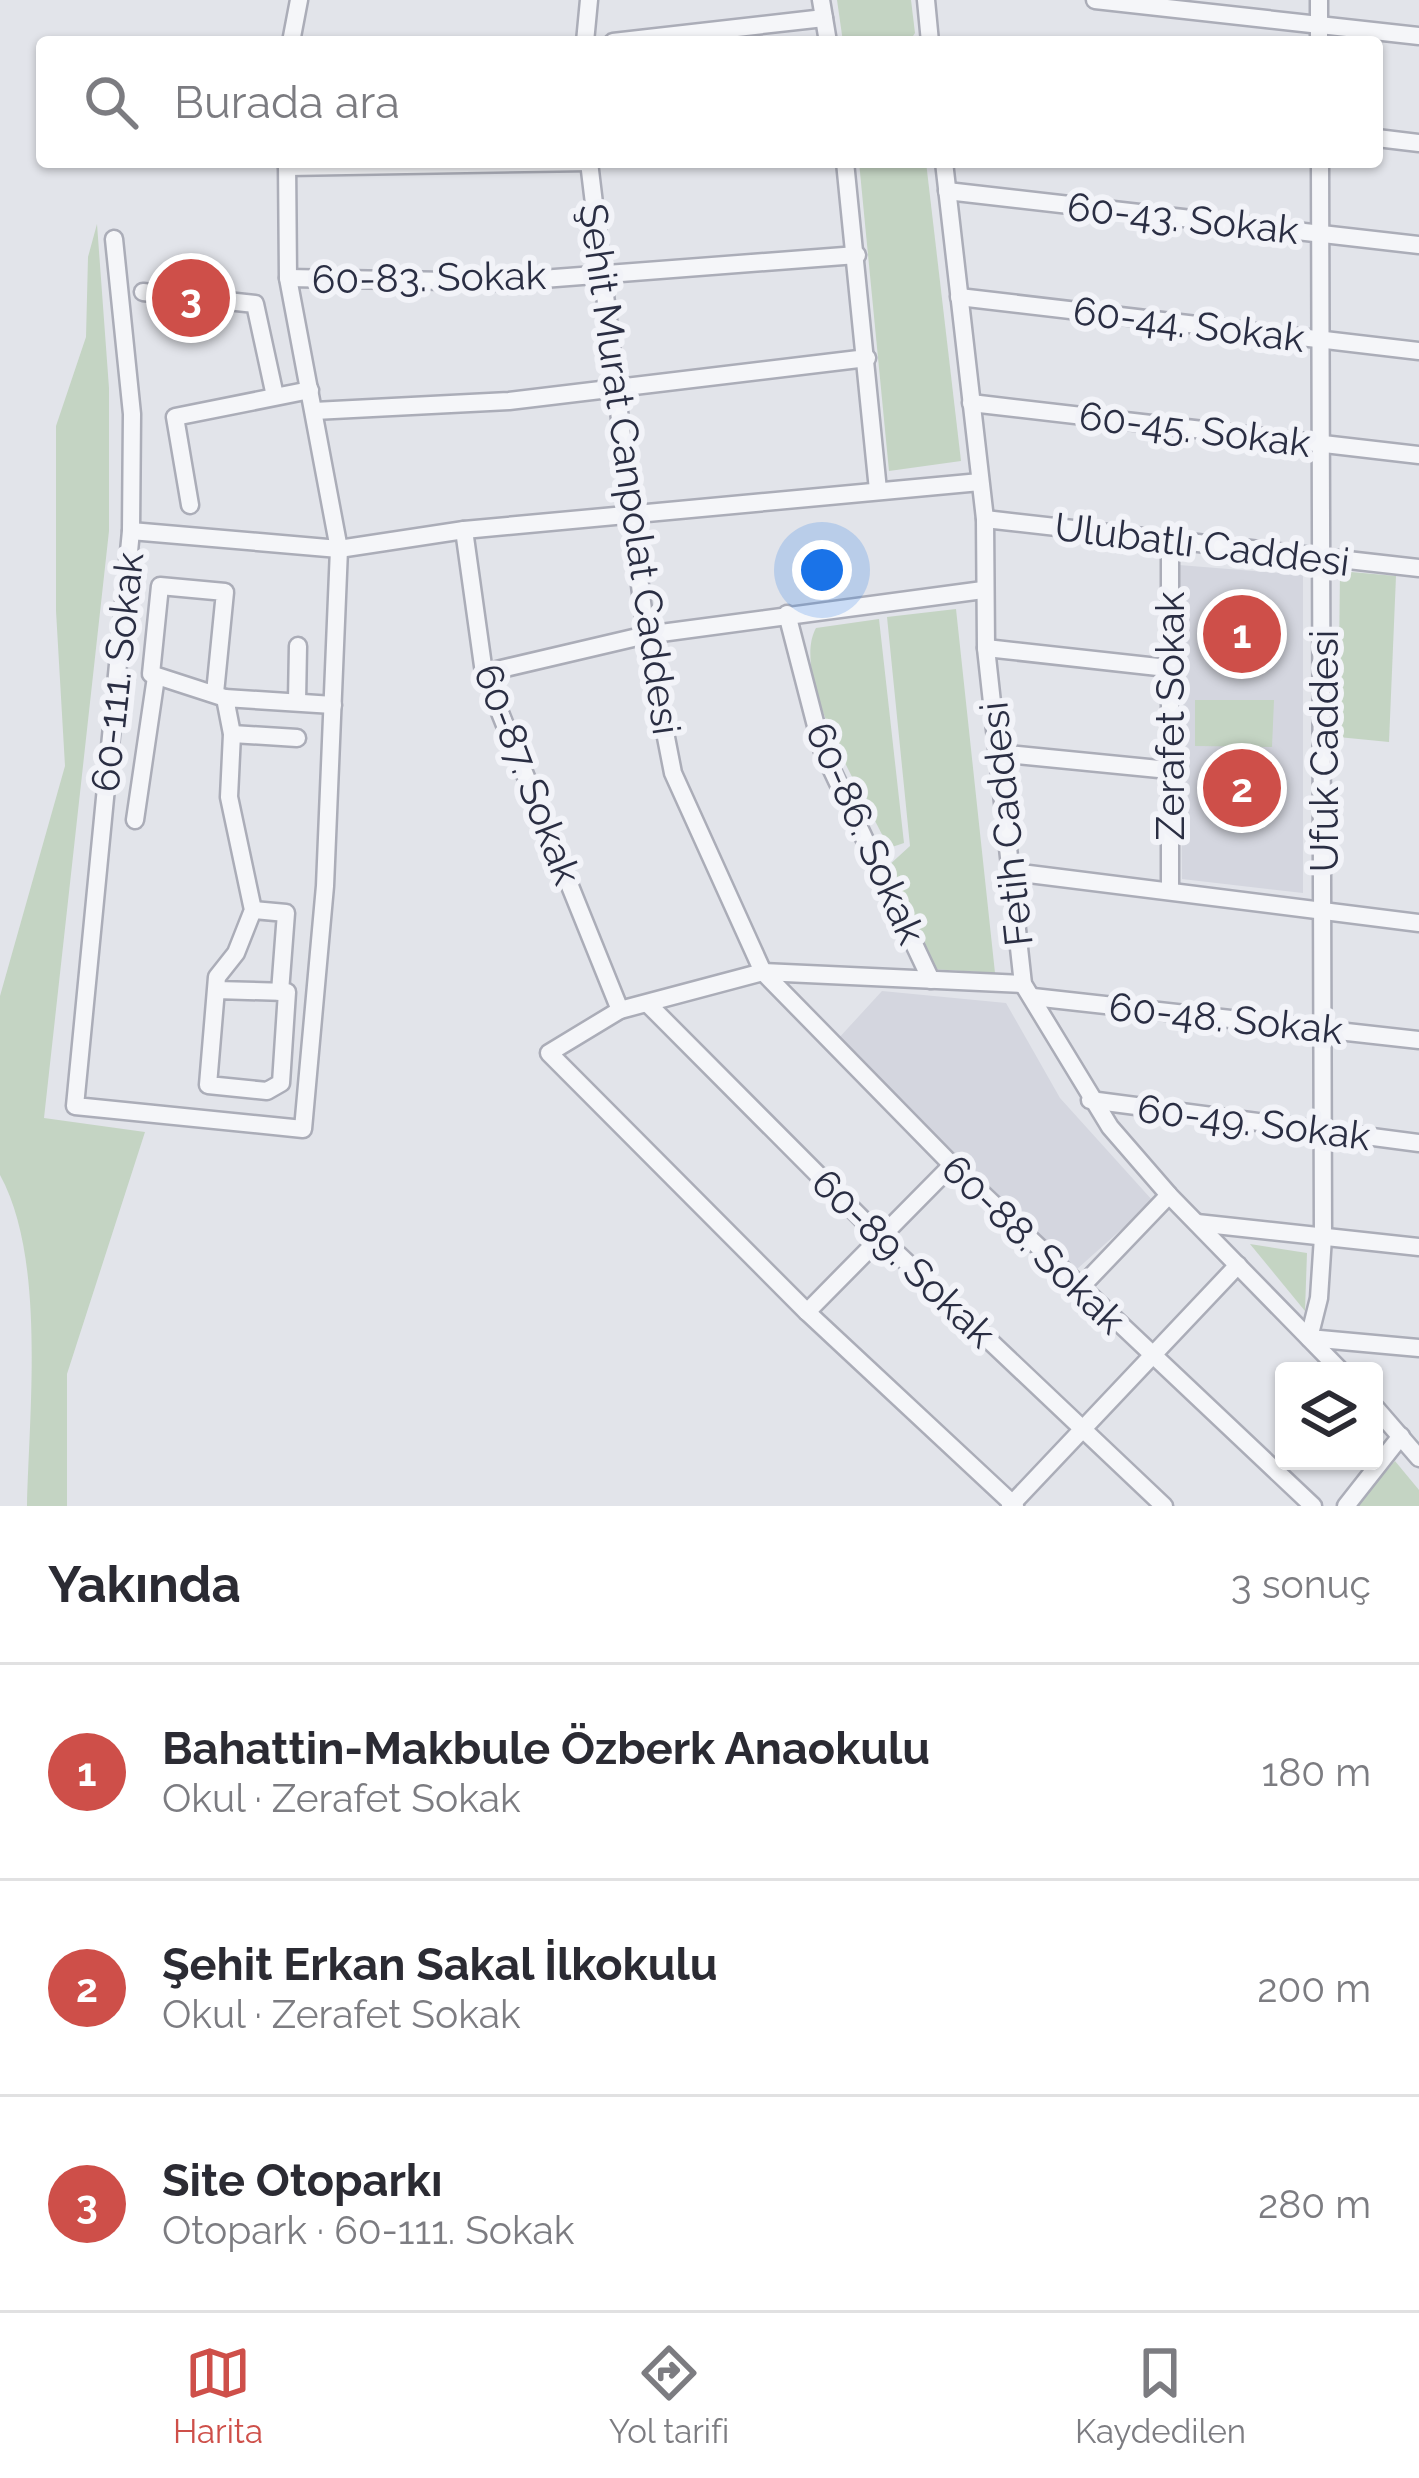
<!DOCTYPE html>
<html lang="tr">
<head>
<meta charset="utf-8">
<style>
  :root { --surface:#fff; --page:#f7f7f7; --text:#2b2b33; --muted:#7c7c81; --line:#e1e1e2; --accent:#ce4f49 }
  body { margin:0; font-family:Raleway,sans-serif; background:var(--page); color:var(--text) }
  .controls { position:absolute; right:36px; bottom:36px; display:grid; overflow:hidden; border-radius:12px; box-shadow:0 3px 9px #0004 }
  .controls button { width:108px; height:108px; display:grid; place-items:center; padding:0; border:0; border-bottom:3px solid var(--line); background:var(--surface); color:var(--text); font:60px sans-serif }
  .you { position:absolute; left:822px; top:570px; width:42px; height:42px; margin:-30px; border:9px solid #fff; border-radius:50%; background:#1a73e8; box-shadow:0 0 0 18px #1a73e833 }
  .badge { display:grid; place-items:center; width:78px; height:78px; border-radius:50%; background:var(--accent); color:#fff; font-size:39px; font-weight:700 }
  .pin { position:absolute; translate:-50% -50%; border:6px solid #fff; box-shadow:0 3px 12px #0006 }
  .list { margin:0; padding:0; list-style:none }
  h2 { display:flex; justify-content:space-between; align-items:center; height:156px; margin:0; padding:0 48px; font-size:51px }
  h2 small { font-size:39px; font-weight:400; color:var(--muted) }
  .list li { display:grid; grid-template-columns:78px 1fr auto; gap:36px; align-items:center; box-sizing:border-box; height:216px; padding:0 48px; border-top:3px solid var(--line) }
  .list b { display:block; font-size:45px; white-space:nowrap }
  .list p { margin:0; font-size:39px; white-space:nowrap; color:var(--muted) }
  .list em { font-size:39px; font-style:normal; color:var(--muted) }
  .icon { flex:none; width:66px; height:66px; fill:none; stroke:currentColor; stroke-width:2; stroke-linecap:round; stroke-linejoin:round }
  .map { position:relative; flex:none; width:1419px; height:1506px; overflow:hidden }
  .search { position:absolute; background:var(--surface); box-shadow:0 3px 9px #0004; left:36px; right:36px; top:36px; height:132px; display:flex; align-items:center; gap:30px; box-sizing:border-box; padding:0 42px; border-radius:12px; color:var(--muted); font-size:45px }
  .sheet { height:804px; background:var(--surface) }
  nav { display:flex; justify-content:space-around; align-items:center; box-sizing:border-box; height:168px; border-top:3px solid var(--line); background:var(--surface); font-size:33px; color:var(--muted) }
  nav a { display:grid; justify-items:center; gap:6px }
  nav .on { color:var(--accent) }
  .map>svg:first-child { display:block }
  .built { fill:#d4d6df }
  .green { fill:#c4d4c3 }
  .lines { fill:none; stroke-linecap:round; stroke-linejoin:round }
  .minor-casing { stroke:#abadb8; stroke-width:21 }
  .minor { stroke:#f5f6f9; stroke-width:16 }
  .labels { text-anchor:middle; stroke-width:12; stroke-linejoin:round; paint-order:stroke }
  .street-label { font-size:39px; fill:#2a2e43; stroke:#f2f3f8 }
</style>
</head>
<body>
<div class="map">
<svg width="1419" height="1506" viewBox="0 0 1419 1506">
  <rect width="100%" height="100%" fill="#e2e4ea"/>
  <g class="built">
    <path d="M 1179,565 L 1303,575 L 1303,893 L 1182,879 Z"/>
    <path d="M 882,991 L 1006,1003 L 1060,1098 L 1153,1201 L 1076,1270 L 837,1040 Z"/>
  </g>
  <g class="green">
    <path d="M 837,0 L 911,0 L 915,33 L 909,42 L 843,42 Z"/>
    <path d="M 859,162 L 926,162 L 961,461 L 889,471 Z"/>
    <path d="M 97,224 L 109,388 L 109,531 L 44,1118 L 145,1132 L 67,1374 L 67,1506 L 27,1506 C 29,1412 46,1258 0,1175 L 0,996 L 65,766 L 56,611 L 56,426 L 86,337 L 88,257 Z"/>
    <path d="M 1340,571 L 1396,576 L 1389,742 L 1338,737 Z"/>
    <path d="M 956,609 L 995,973 L 931,969 L 887,867 L 910,846 L 887,617 Z"/>
    <path d="M 879,619 L 904,843 L 889,848 C 866,800 789,677 816,628 Z"/>
    <path d="M 1195,700 L 1274,700 L 1272,747 L 1195,746 Z"/>
    <path d="M 1250,1244 L 1307,1253 L 1305,1311 Z"/>
    <path d="M 1395,1461 L 1419,1490 L 1419,1506 L 1355,1506 Z"/>
  </g>
  <g class="lines">
    <g class="minor-casing">
      <g id="minor">
        <path d="M 821,0 L 828,42"/>
        <path d="M 926,0 L 930,42"/>
        <path d="M 1095,0 L 1419,36"/>
        <path d="M 291,42 L 299,0"/>
        <path d="M 585,42 L 589,0"/>
        <path d="M 613,42 L 824,18"/>
        <path d="M 1319,42 L 1319,0"/>
        <path d="M 1377,138 L 1419,143"/>
        <path d="M 589,162 L 646,635 L 673,773 L 763,972 L 952,1165 L 1313,1506"/>
        <path d="M 845,162 L 878,490"/>
        <path d="M 944,162 L 985,519 L 986,648 L 1023,984 L 1110,1127 L 1169,1195 L 1341,1371"/>
        <path d="M 1320,162 L 1323,1237 L 1319,1298 L 1309,1338 L 1419,1348"/>
        <path d="M 287,167 L 590,162"/>
        <path d="M 947,191 L 1419,245"/>
        <path d="M 114,239 L 132,414 L 131,531 L 75,1106 L 303,1129 L 325,886 L 339,549 L 288,278 L 287,162"/>
        <path d="M 288,278 L 503,282 L 857,255"/>
        <path d="M 143,292 L 255,304 L 275,396"/>
        <path d="M 959,297 L 1419,351"/>
        <path d="M 971,403 L 1419,455"/>
        <path d="M 314,411 L 509,401 L 867,358"/>
        <path d="M 190,505 L 175,417 L 310,390"/>
        <path d="M 985,519 L 1419,568"/>
        <path d="M 464,530 L 484,673 L 620,1010"/>
        <path d="M 131,531 L 339,549 L 464,530 L 980,482"/>
        <path d="M 787,614 L 822,749 L 931,980"/>
        <path d="M 986,648 L 1167,668"/>
        <path d="M 484,673 L 646,635 L 983,590"/>
        <path d="M 215,693 L 225,592 L 160,586 L 151,674 L 225,698"/>
        <path d="M 297,701 L 298,646"/>
        <path d="M 232,734 L 297,738"/>
        <path d="M 997,753 L 1169,770"/>
        <path d="M 135,820 L 156,677"/>
        <path d="M 1013,872 L 1419,923"/>
        <path d="M 1170,891 L 1170,541"/>
        <path d="M 253,910 L 286,913 L 280,992"/>
        <path d="M 216,990 L 287,992 L 281,1083 L 267,1091 L 208,1085 L 217,977 L 236,953 L 253,910 L 229,797 L 232,734 L 225,698 L 333,705"/>
        <path d="M 1033,997 L 1419,1040"/>
        <path d="M 649,1005 L 881,1238 L 1164,1506"/>
        <path d="M 1090,1100 L 1419,1143"/>
        <path d="M 1197,1223 L 1419,1247"/>
        <path d="M 1080,1288 L 1169,1195"/>
        <path d="M 807,1312 L 952,1165"/>
        <path d="M 1374,1406 L 1419,1458"/>
        <path d="M 1010,1506 L 1238,1265"/>
        <path d="M 1015,1506 L 807,1312 L 549,1053 L 620,1010 L 763,972 L 1023,984"/>
        <path d="M 1346,1506 L 1401,1436"/>
      </g>
    </g>
    <use href="#minor" class="minor"/>
  </g>
  <g class="labels">
    <g class="street-label">
      <text transform="translate(1183 218) rotate(6)" y="14">60-43. Sokak</text>
      <text transform="translate(429 277) rotate(-1)" y="14">60-83. Sokak</text>
      <text transform="translate(1189 324) rotate(7)" y="14">60-44. Sokak</text>
      <text transform="translate(1195 429) rotate(7)" y="14">60-45. Sokak</text>
      <text transform="translate(630 469) rotate(82)" y="14">Şehit Murat Canpolat Caddesi</text>
      <text transform="translate(1202 544) rotate(7)" y="14">Ulubatlı Caddesi</text>
      <text transform="translate(117 672) rotate(-84)" y="14">60-111. Sokak</text>
      <text transform="translate(1170 716) rotate(-90)" y="14">Zerafet Sokak</text>
      <text transform="translate(1324 751) rotate(-90)" y="14">Ufuk Caddesi</text>
      <text transform="translate(528 774) rotate(69)" y="14">60-87. Sokak</text>
      <text transform="translate(1006 824) rotate(-96)" y="14">Fetih Caddesi</text>
      <text transform="translate(866 833) rotate(66)" y="14">60-86. Sokak</text>
      <text transform="translate(1226 1018) rotate(6)" y="14">60-48. Sokak</text>
      <text transform="translate(1254 1122) rotate(7)" y="14">60-49. Sokak</text>
      <text transform="translate(1034 1244) rotate(44)" y="14">60-88. Sokak</text>
      <text transform="translate(904 1258) rotate(44)" y="14">60-89. Sokak</text>
    </g>
  </g>
</svg>
<div class="controls">
<button><svg class="icon" aria-label="layers" viewBox="0 0 24 24"><path d="M12 4l9 5-9 5-9-5zM3 14l9 5 9-5"/></svg></button>
</div>
<div class="you"></div>
<div class="pin badge" style="left:1242px;top:634px">1</div>
<div class="pin badge" style="left:1242px;top:788px">2</div>
<div class="pin badge" style="left:191px;top:298px">3</div>
<div class="search"><svg class="icon" aria-label="search" viewBox="0 0 24 24"><circle cx="10" cy="10" r="6"/><path d="M15 15l6 6"/></svg>Burada ara</div>
</div>
<section class="sheet">
<h2>Yakında<small>3 sonuç</small></h2>
<ul class="list">
<li><span class="badge">1</span><div><b>Bahattin-Makbule Özberk Anaokulu</b><p>Okul · Zerafet Sokak</p></div><em>180 m</em></li>
<li><span class="badge">2</span><div><b>Şehit Erkan Sakal İlkokulu</b><p>Okul · Zerafet Sokak</p></div><em>200 m</em></li>
<li><span class="badge">3</span><div><b>Site Otoparkı</b><p>Otopark · 60-111. Sokak</p></div><em>280 m</em></li>
</ul>
</section>
<nav>
<a class="on"><svg class="icon" aria-label="map" viewBox="0 0 24 24"><path d="M3 6l6-2 6 2 6-2v14l-6 2-6-2-6 2zM9 4v14M15 6v14"/></svg>Harita</a>
<a><svg class="icon" aria-label="directions" viewBox="0 0 24 24"><path d="M12 3l9 9-9 9-9-9zM9 14v-3h6M13 9l2 2-2 2"/></svg>Yol tarifi</a>
<a><svg class="icon" aria-label="saved" viewBox="0 0 24 24"><path d="M7 4h10v16l-5-4-5 4z"/></svg>Kaydedilen</a>
</nav>
</body>
</html>
